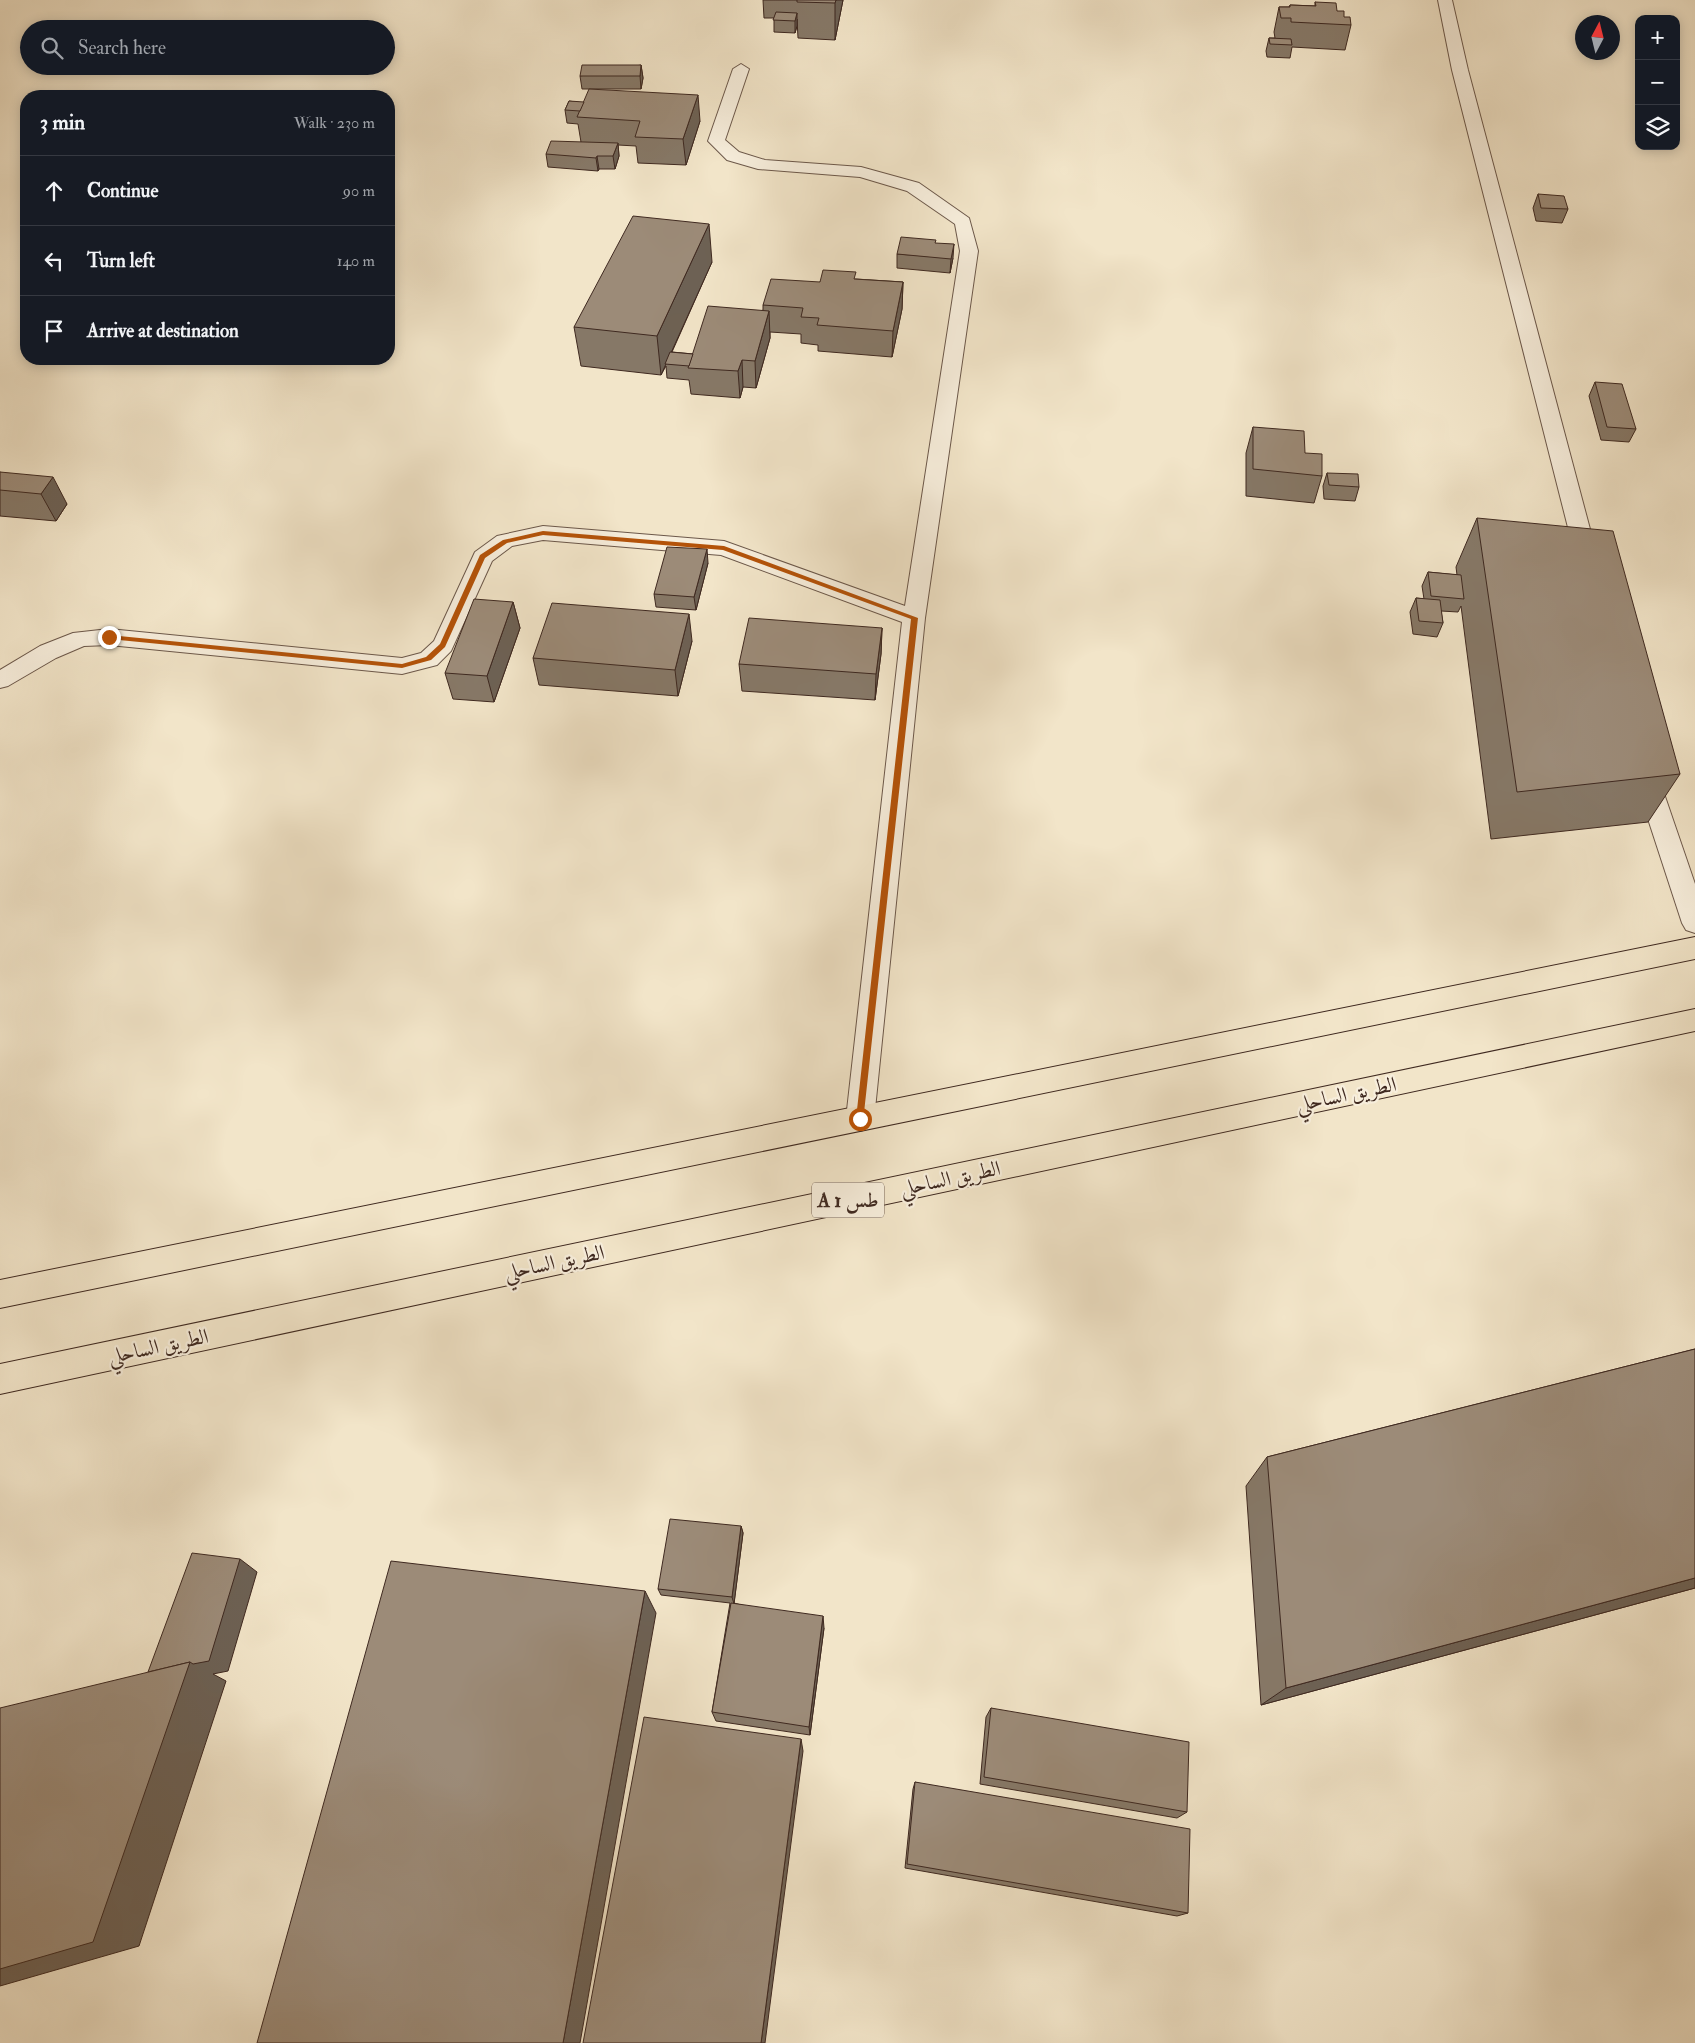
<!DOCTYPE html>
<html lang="en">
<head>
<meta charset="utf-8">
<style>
  :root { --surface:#171b24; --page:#242831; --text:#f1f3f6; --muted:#9ea1a6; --line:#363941 }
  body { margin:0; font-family:"IM FELL Double Pica",Amiri,serif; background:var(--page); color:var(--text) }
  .controls { position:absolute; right:15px; top:15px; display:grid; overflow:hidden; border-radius:10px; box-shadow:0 2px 12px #0003 }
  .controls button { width:45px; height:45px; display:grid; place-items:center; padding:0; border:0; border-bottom:1px solid var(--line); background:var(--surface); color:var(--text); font:25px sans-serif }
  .compass { position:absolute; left:1575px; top:15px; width:45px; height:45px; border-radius:50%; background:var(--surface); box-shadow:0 2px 12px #0003; rotate:7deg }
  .stop { position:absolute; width:15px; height:15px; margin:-11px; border:4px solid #b45309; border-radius:50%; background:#fff }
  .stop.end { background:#b45309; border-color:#fff; box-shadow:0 1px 5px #0008 }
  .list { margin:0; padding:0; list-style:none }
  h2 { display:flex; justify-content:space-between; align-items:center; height:65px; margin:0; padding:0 20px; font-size:21px }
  h2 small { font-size:16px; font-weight:400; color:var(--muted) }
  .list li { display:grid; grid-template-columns:32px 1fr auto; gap:15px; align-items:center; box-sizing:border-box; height:70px; padding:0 20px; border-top:1px solid var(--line) }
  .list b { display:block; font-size:19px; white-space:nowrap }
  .list em { font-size:16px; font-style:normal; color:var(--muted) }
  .icon { flex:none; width:28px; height:28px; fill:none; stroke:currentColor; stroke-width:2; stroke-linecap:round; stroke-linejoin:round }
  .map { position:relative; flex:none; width:1695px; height:2043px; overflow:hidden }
  .search { position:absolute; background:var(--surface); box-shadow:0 2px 12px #0003; left:20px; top:20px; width:375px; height:55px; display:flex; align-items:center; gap:12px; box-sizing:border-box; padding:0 18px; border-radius:28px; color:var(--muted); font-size:19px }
  .panel { position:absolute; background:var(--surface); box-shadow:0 2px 12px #0003; left:20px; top:90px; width:375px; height:275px; border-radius:20px }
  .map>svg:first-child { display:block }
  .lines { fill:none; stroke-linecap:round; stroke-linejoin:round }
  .minor-casing { stroke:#6c584a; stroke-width:2 }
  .highway-casing { stroke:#3f2920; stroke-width:2 }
  .minor { fill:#f7eedc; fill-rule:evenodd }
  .highway { fill:#f2e5c9; fill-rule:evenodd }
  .wall { fill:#867867; stroke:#3f2920 }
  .shaded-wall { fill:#6d6154; stroke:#3f2920 }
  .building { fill:#9c8b78; stroke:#3f2920 }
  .route { fill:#b45309 }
  .labels { text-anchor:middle; stroke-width:4.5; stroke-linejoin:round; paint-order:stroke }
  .shield { fill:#f7eedc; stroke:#766458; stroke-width:1 }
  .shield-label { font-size:20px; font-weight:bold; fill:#3f2920 }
  .street-label { font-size:21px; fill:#3f2920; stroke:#f7eedc }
</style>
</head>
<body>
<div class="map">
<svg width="1695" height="2043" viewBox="0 0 1695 2043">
  <rect width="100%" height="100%" fill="#f2e5c9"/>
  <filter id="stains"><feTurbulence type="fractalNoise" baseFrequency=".004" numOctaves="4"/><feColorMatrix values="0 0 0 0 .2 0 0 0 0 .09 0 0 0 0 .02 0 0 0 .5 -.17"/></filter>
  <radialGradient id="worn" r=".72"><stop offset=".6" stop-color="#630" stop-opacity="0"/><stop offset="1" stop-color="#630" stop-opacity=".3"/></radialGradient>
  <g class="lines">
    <g class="minor-casing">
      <g id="minor">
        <path d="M 1438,0 L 1452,0 L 1468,70 L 1599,563 L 1596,568 L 1588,570 L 1580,568 L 1577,563 L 1452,70 Z"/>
        <path d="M 741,64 L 749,69 L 725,140 L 739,152 L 765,160 L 861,167 L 919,183 L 969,218 L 978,251 L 925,618 L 874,1119 L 870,1128 L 860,1131 L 850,1128 L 846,1119 L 902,622 L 721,555 L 543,540 L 512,546 L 492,561 L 451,651 L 437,665 L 402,674 L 109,645 L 84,646 L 56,658 L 8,686 L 0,688 L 0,670 L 40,646 L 73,633 L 109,629 L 402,658 L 421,653 L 434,641 L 475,552 L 497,536 L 543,526 L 724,541 L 905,606 L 960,251 L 955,224 L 907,191 L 860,177 L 758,169 L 727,160 L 708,141 L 733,69 Z"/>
        <path d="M 1645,764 L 1654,767 L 1657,773 L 1695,884 L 1695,933 L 1686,930 L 1682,923 L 1633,773 L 1636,767 Z"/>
      </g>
    </g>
    <g class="highway-casing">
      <g id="highway">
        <path d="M 1695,937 L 1695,959 L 0,1308 L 0,1280 Z"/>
        <path d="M 1695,1009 L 1695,1031 L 0,1394 L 0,1364 Z"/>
      </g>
    </g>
    <use href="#minor" class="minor"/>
    <use href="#highway" class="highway"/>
  </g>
  <g class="wall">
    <path d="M 763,0 L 843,0 L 835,40 L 798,38 L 797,19 L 797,26 L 795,33 L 774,32 L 774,18 L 764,18 Z"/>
    <path d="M 1315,2 L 1337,11 L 1344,17 L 1351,25 L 1345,50 L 1292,47 L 1290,58 L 1267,57 L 1266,51 L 1269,38 L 1275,38 L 1274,32 L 1279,7 L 1289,7 L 1290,5 L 1315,6 Z"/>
    <path d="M 641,65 L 643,78 L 641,89 L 582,89 L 580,76 Z"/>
    <path d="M 569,101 L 700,121 L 686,165 L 638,163 L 636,146 L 618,145 L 619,156 L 615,169 L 599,169 L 598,171 L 548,167 L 546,154 L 581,142 L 578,124 L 567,123 L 565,110 Z"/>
    <path d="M 1538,194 L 1568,209 L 1562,223 L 1536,221 L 1533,208 Z"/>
    <path d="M 897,254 L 953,258 L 950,273 L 897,268 Z"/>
    <path d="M 712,262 L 672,352 L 693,354 L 763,310 L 763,305 L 820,282 L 856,279 L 903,282 L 902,309 L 892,357 L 818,351 L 818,345 L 801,343 L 801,334 L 770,332 L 770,338 L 756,388 L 743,387 L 740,398 L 691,394 L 689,380 L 667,378 L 666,366 L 661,375 L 581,366 L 574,327 Z"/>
    <path d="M 1595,382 L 1636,429 L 1629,442 L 1601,440 L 1589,396 Z"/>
    <path d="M 1253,427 L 1305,453 L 1322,476 L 1314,503 L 1246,496 L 1246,453 Z"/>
    <path d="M 0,472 L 67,504 L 56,521 L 0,516 Z"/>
    <path d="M 1327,473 L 1359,487 L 1355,501 L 1324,499 L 1323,486 Z"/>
    <path d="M 1477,518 L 1680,774 L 1648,822 L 1491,839 L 1461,606 L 1458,612 L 1441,611 L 1443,623 L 1437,637 L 1413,634 L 1410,612 L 1416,598 L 1424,599 L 1422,586 L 1428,572 L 1457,575 L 1456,567 Z"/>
    <path d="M 708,563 L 696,610 L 656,607 L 654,594 Z"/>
    <path d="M 513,602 L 520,628 L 494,702 L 453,699 L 445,673 Z"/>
    <path d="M 882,628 L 881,654 L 875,700 L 742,691 L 739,664 Z"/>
    <path d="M 692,641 L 678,696 L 539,685 L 533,658 Z"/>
    <path d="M 1695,1349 L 1695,1588 L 1261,1705 L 1246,1486 L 1267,1457 Z"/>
    <path d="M 741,1526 L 743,1533 L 734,1603 L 824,1628 L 810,1735 L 716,1721 L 712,1712 L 730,1603 L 661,1595 L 658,1589 Z"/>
    <path d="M 991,1708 L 1187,1812 L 1177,1818 L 980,1784 L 986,1717 Z"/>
    <path d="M 915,1782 L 1188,1913 L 1177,1916 L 905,1868 L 913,1789 Z"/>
  </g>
  <g class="shaded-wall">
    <path d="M 836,0 L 843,0 L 835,40 L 835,3 Z"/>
    <path d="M 797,13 L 797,26 L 795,33 L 795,21 Z"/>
    <path d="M 641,65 L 643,78 L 641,89 L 640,76 Z"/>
    <path d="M 698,95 L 700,121 L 686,165 L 683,139 Z"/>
    <path d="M 618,143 L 619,156 L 615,169 L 613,156 Z"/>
    <path d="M 597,156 L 599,169 L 598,171 L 596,158 Z"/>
    <path d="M 709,224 L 712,262 L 661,375 L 657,336 Z"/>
    <path d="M 954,244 L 953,258 L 950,273 L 951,259 Z"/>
    <path d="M 903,282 L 902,309 L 892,357 L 893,331 Z"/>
    <path d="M 769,311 L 770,338 L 756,388 L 755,361 Z"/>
    <path d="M 742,360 L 743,387 L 740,398 L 738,371 Z"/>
    <path d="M 53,477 L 67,504 L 56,521 L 41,494 Z"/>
    <path d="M 707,549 L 708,563 L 696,610 L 694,597 Z"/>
    <path d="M 513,602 L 520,628 L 494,702 L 487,676 Z"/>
    <path d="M 689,614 L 692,641 L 678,696 L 675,670 Z"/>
    <path d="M 882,628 L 881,654 L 875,700 L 876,674 Z"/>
    <path d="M 741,1526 L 743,1533 L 734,1604 L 732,1597 Z"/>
    <path d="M 240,1559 L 257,1572 L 228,1671 L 213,1674 L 226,1681 L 139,1946 L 0,1986 L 0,1969 Z"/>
    <path d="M 1695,1578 L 1695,1588 L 1261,1705 L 1286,1688 Z"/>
    <path d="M 645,1591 L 656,1613 L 580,2043 L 563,2043 Z"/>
    <path d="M 823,1616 L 824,1628 L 810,1735 L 809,1727 Z"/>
    <path d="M 801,1739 L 803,1751 L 765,2043 L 761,2043 Z"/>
  </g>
  <g class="building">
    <path d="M 797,0 L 836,0 L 835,3 L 797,2 Z"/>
    <path d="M 1315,2 L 1336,3 L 1337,11 L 1344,11 L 1344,17 L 1350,17 L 1351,25 L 1291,22 L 1291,18 L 1281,18 L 1279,7 L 1290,7 L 1290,5 L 1316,6 Z"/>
    <path d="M 776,12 L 797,13 L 795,21 L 773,20 Z"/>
    <path d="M 1269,38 L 1291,39 L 1292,45 L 1270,44 Z"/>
    <path d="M 582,65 L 641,65 L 640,76 L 580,76 Z"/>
    <path d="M 589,89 L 698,95 L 683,139 L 635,137 L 640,121 L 577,117 Z"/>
    <path d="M 569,101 L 584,102 L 580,111 L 565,110 Z"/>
    <path d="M 551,141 L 618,143 L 613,156 L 597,156 L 596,158 L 546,154 Z"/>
    <path d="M 1538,194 L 1564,196 L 1568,209 L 1541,208 Z"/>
    <path d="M 633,216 L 709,224 L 657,336 L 574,327 Z"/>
    <path d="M 901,237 L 936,240 L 935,243 L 954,244 L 951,259 L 897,254 Z"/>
    <path d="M 823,270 L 856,272 L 854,279 L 903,282 L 893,331 L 817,325 L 819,318 L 801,317 L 803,308 L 763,305 L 771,279 L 820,282 Z"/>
    <path d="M 708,306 L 769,311 L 755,361 L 742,360 L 738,371 L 688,368 Z"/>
    <path d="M 670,352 L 693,354 L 689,366 L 665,364 Z"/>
    <path d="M 1595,382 L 1622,384 L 1636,429 L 1607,427 Z"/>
    <path d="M 1253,427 L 1304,431 L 1305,453 L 1322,454 L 1322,476 L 1253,469 Z"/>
    <path d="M 0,472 L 53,477 L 41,494 L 0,490 Z"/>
    <path d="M 1327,473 L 1358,474 L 1359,487 L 1329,485 Z"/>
    <path d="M 1477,518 L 1613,531 L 1680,774 L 1517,792 Z"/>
    <path d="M 667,547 L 707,549 L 694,597 L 654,594 Z"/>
    <path d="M 1428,572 L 1461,575 L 1464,599 L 1431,596 Z"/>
    <path d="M 1416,598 L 1440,600 L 1443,623 L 1419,621 Z"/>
    <path d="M 474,599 L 513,602 L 487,676 L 445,673 Z"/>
    <path d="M 552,603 L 689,614 L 675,670 L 533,658 Z"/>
    <path d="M 749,618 L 882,628 L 876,674 L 739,664 Z"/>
    <path d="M 1695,1349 L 1695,1578 L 1286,1688 L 1267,1457 Z"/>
    <path d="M 670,1519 L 741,1526 L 732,1597 L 658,1589 Z"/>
    <path d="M 192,1553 L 240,1559 L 209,1661 L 193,1664 L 190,1662 L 148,1672 Z"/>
    <path d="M 391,1561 L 645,1591 L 563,2043 L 257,2043 Z"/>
    <path d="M 731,1603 L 823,1616 L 809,1727 L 712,1712 Z"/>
    <path d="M 190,1662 L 93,1942 L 0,1969 L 0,1708 Z"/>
    <path d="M 991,1708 L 1189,1742 L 1187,1812 L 984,1777 Z"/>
    <path d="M 644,1717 L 801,1739 L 761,2043 L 583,2043 Z"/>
    <path d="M 915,1782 L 1190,1829 L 1188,1913 L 907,1864 Z"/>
  </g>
  <path class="route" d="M 543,531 L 724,546 L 918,618 L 863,1122 L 860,1123 L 856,1119 L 911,619 L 723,550 L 543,535 L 507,543 L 485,558 L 445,647 L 431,660 L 402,668 L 109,639 L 106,637 L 109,635 L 402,664 L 426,657 L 440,644 L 480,555 L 503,540 Z"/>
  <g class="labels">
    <rect class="shield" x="812" y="1182.5" width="72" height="35" rx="4"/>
    <g class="shield-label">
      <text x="848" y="1207">A 1 طس</text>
    </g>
    <g class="street-label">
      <text transform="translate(1346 1094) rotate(-12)" y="7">الطريق الساحلي</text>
      <text transform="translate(950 1178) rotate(-12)" y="7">الطريق الساحلي</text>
      <text transform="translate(554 1262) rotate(-12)" y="7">الطريق الساحلي</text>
      <text transform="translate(158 1346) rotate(-12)" y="7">الطريق الساحلي</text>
    </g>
  </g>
  <rect width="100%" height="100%" filter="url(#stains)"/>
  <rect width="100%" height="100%" fill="url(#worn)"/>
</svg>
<div class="controls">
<button>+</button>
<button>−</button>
<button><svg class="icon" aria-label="layers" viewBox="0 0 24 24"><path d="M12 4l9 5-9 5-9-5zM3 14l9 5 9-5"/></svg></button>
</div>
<svg class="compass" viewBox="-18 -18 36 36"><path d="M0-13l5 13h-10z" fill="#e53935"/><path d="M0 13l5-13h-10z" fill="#9ea1a6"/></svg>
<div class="stop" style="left:860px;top:1119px"></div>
<div class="stop end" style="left:109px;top:637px"></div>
<div class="search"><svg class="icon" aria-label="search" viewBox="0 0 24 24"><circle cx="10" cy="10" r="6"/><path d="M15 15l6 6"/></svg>Search here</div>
<section class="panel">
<h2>3 min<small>Walk · 230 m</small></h2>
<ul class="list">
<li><svg class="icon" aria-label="ahead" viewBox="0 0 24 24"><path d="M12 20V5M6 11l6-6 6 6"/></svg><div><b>Continue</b></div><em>90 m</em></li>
<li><svg class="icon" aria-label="left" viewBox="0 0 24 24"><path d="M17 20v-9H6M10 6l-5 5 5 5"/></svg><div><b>Turn left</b></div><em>140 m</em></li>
<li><svg class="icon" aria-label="arrive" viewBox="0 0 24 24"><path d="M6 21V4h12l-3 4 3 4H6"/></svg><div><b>Arrive at destination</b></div></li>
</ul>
</section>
</div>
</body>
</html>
